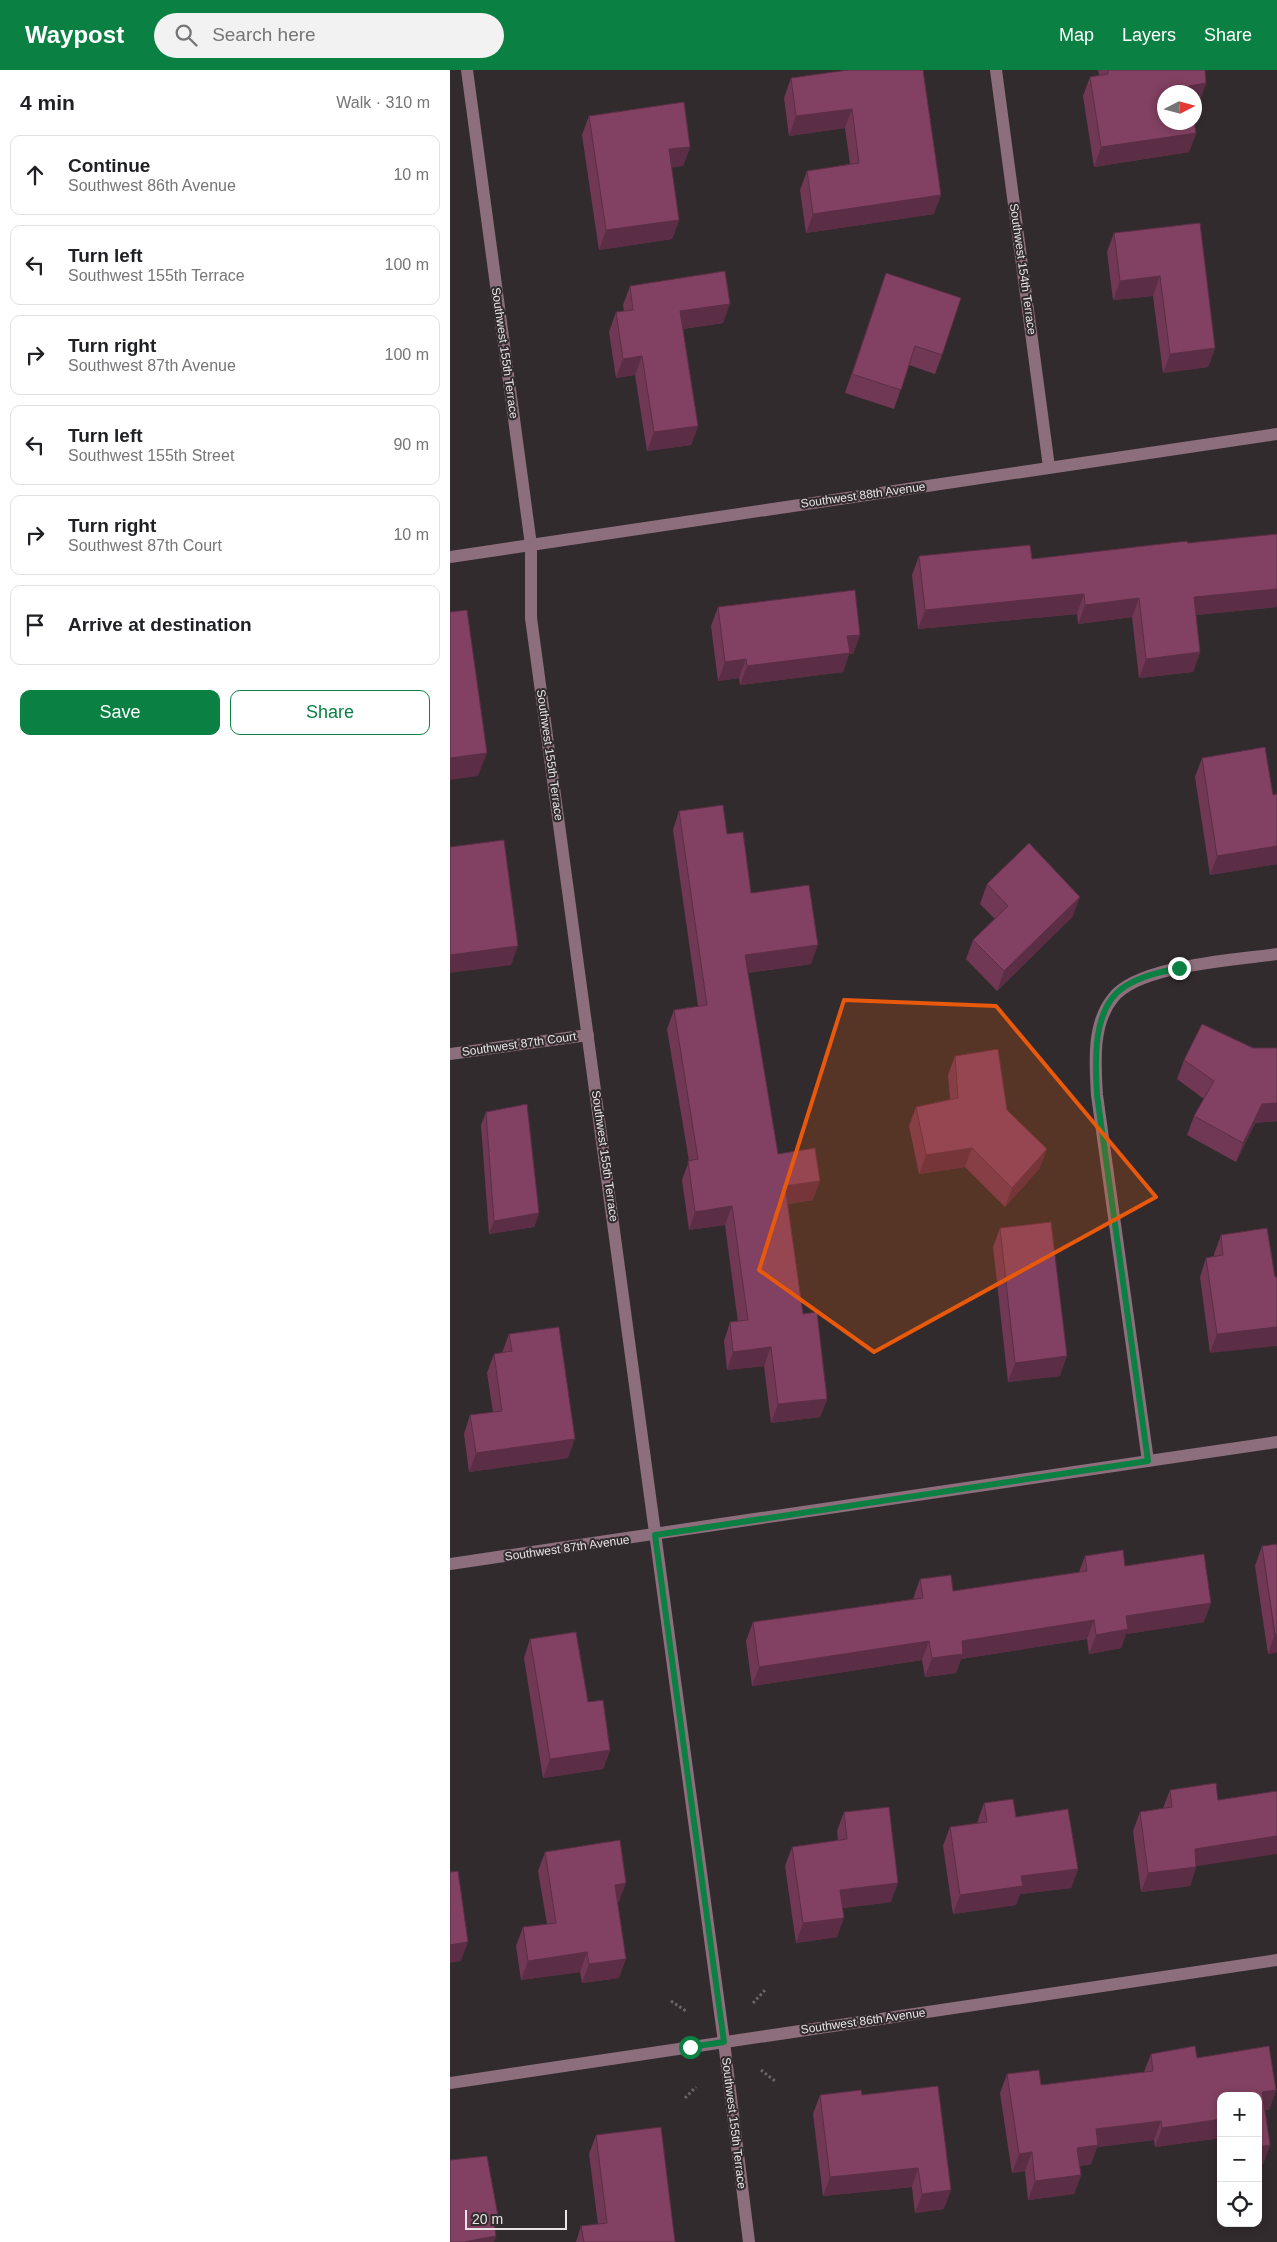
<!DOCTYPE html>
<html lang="en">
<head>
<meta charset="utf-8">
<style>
  :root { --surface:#fff; --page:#f2f2f2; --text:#202124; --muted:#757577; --line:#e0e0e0; --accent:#0b8043 }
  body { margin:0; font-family:Helvetica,sans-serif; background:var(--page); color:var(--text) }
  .controls { position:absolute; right:15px; bottom:15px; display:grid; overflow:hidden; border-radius:10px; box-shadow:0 2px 8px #0003 }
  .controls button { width:45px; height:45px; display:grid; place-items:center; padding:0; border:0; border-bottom:1px solid var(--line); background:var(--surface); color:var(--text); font:25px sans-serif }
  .compass { position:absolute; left:707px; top:15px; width:45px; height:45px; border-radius:50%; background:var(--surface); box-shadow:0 2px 8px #0003; rotate:84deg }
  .scale { position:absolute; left:15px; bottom:12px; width:102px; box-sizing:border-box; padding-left:5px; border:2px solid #e9e4e6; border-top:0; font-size:14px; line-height:18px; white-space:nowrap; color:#e9e4e6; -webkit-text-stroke:4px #322b2e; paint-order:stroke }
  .stop { position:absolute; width:15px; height:15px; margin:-11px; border:4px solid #0b8043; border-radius:50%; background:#fff }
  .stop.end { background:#0b8043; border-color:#fff; box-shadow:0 1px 5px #0008 }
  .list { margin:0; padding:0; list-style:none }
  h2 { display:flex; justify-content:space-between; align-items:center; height:65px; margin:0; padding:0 20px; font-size:21px }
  h2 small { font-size:16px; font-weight:400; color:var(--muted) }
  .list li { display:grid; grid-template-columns:32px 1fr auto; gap:15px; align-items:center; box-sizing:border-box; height:80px; margin:0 10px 10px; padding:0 10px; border:1px solid var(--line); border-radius:10px }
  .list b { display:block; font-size:19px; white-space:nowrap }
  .list p { margin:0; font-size:16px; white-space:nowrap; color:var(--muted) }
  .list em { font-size:16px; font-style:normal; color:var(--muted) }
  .actions { display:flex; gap:10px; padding:15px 20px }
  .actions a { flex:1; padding:11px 0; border:1px solid var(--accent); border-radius:10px; text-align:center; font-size:18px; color:var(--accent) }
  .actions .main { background:var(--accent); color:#fff }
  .icon { flex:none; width:28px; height:28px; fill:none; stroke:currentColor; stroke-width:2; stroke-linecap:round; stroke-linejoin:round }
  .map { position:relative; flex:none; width:827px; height:2172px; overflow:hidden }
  header { display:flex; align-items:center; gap:30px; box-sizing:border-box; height:70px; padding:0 25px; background:var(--accent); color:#fff }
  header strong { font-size:24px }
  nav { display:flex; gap:28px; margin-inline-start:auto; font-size:18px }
  .search { width:350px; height:45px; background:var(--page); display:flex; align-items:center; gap:12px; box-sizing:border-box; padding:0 18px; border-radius:28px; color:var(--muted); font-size:19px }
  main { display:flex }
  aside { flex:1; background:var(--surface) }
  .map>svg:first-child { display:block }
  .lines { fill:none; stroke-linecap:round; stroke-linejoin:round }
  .path { stroke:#6b6567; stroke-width:3; stroke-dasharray:2.5 2.5; stroke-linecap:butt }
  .minor { stroke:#8d6e7c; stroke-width:12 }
  .wall { fill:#703854 }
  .shaded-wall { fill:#5b2e45 }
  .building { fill:#824162; stroke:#5b2e45 }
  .route { stroke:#0b8043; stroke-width:6 }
  .marked { fill:#e8590c; fill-opacity:0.2; stroke:#e8590c; stroke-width:4; stroke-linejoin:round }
  .labels { text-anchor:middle; stroke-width:4; stroke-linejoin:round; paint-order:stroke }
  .street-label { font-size:12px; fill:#e9e4e6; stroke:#322b2e }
</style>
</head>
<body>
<header>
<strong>Waypost</strong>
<div class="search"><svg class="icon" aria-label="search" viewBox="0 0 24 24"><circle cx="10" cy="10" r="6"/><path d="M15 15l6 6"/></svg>Search here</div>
<nav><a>Map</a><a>Layers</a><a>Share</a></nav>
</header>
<main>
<aside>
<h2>4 min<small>Walk · 310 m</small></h2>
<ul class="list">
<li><svg class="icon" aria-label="ahead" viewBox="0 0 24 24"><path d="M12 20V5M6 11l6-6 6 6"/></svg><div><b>Continue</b><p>Southwest 86th Avenue</p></div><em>10 m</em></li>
<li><svg class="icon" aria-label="left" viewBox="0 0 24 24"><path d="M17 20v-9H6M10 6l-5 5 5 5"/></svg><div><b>Turn left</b><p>Southwest 155th Terrace</p></div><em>100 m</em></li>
<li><svg class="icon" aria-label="right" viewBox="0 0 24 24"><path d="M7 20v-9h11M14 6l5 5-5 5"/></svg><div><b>Turn right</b><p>Southwest 87th Avenue</p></div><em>100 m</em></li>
<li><svg class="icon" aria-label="left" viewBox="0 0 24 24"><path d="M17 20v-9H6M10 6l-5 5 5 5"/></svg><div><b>Turn left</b><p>Southwest 155th Street</p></div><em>90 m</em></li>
<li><svg class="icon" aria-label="right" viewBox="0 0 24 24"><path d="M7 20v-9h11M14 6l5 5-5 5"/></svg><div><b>Turn right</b><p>Southwest 87th Court</p></div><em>10 m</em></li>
<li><svg class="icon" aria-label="arrive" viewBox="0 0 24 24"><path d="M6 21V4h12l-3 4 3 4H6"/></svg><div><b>Arrive at destination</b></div></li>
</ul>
<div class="actions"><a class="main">Save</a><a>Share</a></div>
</aside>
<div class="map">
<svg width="827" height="2172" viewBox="0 0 827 2172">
  <rect width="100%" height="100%" fill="#322b2e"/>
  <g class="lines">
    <g class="path">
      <path d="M 221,1931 L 236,1941"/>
      <path d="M 303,1933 L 316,1919"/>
      <path d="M 311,2000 L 325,2011"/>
      <path d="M 235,2028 L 246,2017"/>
    </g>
    <g class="minor">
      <path d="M 17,0 L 81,475 L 81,548 L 274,1972 L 299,2172"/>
      <path d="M 546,0 L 599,397"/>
      <path d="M 0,487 L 827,364"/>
      <path d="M 0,984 L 138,965"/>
      <path d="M 698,1391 L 647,1025 C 645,994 642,953 663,928 C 688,895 787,890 827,884"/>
      <path d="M 0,1494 L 827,1372"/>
      <path d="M 0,2013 L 827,1890"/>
    </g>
  </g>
  <g class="wall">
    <path d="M 398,0 L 484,144 L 356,163 L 350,120 L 357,101 L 400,94 L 395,58 L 339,66 L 334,28 L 341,8 Z"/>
    <path d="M 648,0 L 755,0 L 750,32 L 744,33 L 744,22 L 714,22 L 746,63 L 739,82 L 644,97 L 633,26 L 640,7 L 649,5 Z"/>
    <path d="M 139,46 L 240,77 L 233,96 L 221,97 L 229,150 L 222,169 L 149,180 L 132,65 Z"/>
    <path d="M 750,153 L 765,278 L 758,297 L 713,303 L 703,226 L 663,230 L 657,182 L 664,163 Z"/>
    <path d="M 436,203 L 492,285 L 485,304 L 459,295 L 444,339 L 395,323 Z"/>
    <path d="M 180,216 L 273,253 L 233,259 L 248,356 L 241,375 L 197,381 L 185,305 L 166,308 L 159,262 L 166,242 L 174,241 L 173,235 Z"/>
    <path d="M 827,464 L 827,537 L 746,545 L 750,582 L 743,602 L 689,608 L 682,547 L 628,554 L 627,544 L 468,559 L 462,505 L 469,486 L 582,489 Z"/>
    <path d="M 268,537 L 410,565 L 403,584 L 399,584 L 393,602 L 290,615 L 289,608 L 268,611 L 261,556 Z"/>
    <path d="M 752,688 L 823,725 L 827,724 L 827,794 L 760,805 L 745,707 Z"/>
    <path d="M 229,741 L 277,764 L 301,823 L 361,894 L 297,903 L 328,1084 L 363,1130 L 338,1134 L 353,1244 L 377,1329 L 370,1347 L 321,1353 L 314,1296 L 277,1300 L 274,1271 L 280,1252 L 288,1252 L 275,1155 L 239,1160 L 232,1110 L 239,1091 L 217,959 L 224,940 L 248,936 L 223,760 Z"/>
    <path d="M 537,814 L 623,846 L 547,921 L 516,889 L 523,870 L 545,849 L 530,834 Z"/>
    <path d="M 803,978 L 827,978 L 827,1051 L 805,1053 L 786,1092 L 737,1065 L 744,1046 L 754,1029 L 727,1009 L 734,990 Z"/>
    <path d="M 505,986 L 557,1040 L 590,1098 L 555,1137 L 515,1097 L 469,1104 L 459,1056 L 466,1037 L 500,1029 L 498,1005 Z"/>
    <path d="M 36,1042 L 89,1143 L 84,1157 L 39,1164 L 31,1055 Z"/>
    <path d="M 550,1158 L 610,1306 L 558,1312 L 543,1177 Z"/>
    <path d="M 771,1165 L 825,1207 L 760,1283 L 750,1207 L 756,1188 L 764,1186 L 764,1184 Z"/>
    <path d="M 59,1264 L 118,1388 L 19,1402 L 14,1364 L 20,1345 L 43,1342 L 37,1303 L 44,1284 L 52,1283 Z"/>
    <path d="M 812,1476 L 827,1582 L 818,1584 L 805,1496 Z"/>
    <path d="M 635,1486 L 675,1496 L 754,1552 L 676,1564 L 671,1578 L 639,1584 L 637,1569 L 511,1589 L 506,1603 L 475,1607 L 472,1590 L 302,1616 L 296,1571 L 303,1552 L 463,1529 L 470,1509 L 503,1521 L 629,1502 Z"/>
    <path d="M 80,1569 L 138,1632 L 160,1680 L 153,1699 L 93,1708 L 74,1588 Z"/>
    <path d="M 720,1720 L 746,1797 L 740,1816 L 691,1822 L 683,1761 L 690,1742 L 713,1738 Z"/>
    <path d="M 534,1733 L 566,1747 L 628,1799 L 621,1818 L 570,1824 L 566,1835 L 503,1844 L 493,1776 L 500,1757 L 527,1753 Z"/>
    <path d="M 394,1742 L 441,1832 L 393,1838 L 387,1867 L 346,1873 L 335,1796 L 342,1777 L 388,1771 L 387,1761 Z"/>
    <path d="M 95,1782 L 169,1832 L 168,1832 L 169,1908 L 132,1913 L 130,1902 L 71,1910 L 66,1876 L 73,1857 L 97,1854 L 88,1801 Z"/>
    <path d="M 745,1976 L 747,1988 L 819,1976 L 826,2020 L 819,2040 L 815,2040 L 820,2075 L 813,2094 L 808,2095 L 808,2026 L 771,2026 L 771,2068 L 705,2077 L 704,2070 L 647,2077 L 641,2094 L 630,2096 L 631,2105 L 624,2124 L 578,2130 L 575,2101 L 562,2103 L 550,2023 L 557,2004 L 589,2000 L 591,2015 L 694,2002 L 701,1984 Z"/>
    <path d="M 488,2016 L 494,2139 L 465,2143 L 462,2117 L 373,2126 L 363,2044 L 370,2025 L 412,2025 Z"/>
    <path d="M 146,2065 L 225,2172 L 126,2172 L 131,2156 L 148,2154 L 139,2084 Z"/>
  </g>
  <g class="shaded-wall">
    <path d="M 756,13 L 750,32 L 744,33 L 744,22 L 736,22 L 739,16 Z"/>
    <path d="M 402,39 L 395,58 L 339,66 L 346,46 Z"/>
    <path d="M 746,63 L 739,82 L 644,97 L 651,77 Z"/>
    <path d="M 240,77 L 233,96 L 212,99 L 219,79 Z"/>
    <path d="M 491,125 L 484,144 L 356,163 L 363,144 Z"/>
    <path d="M 229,150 L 222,169 L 149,180 L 156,160 Z"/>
    <path d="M 710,206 L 703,226 L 663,230 L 670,211 Z"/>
    <path d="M 280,234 L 273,253 L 223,260 L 230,241 Z"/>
    <path d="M 765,278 L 758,297 L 713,303 L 720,284 Z"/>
    <path d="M 192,286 L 185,305 L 166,308 L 173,289 Z"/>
    <path d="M 248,356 L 241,375 L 197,381 L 204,362 Z"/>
    <path d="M 827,519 L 827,537 L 737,546 L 744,527 Z"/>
    <path d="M 634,524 L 627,544 L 468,559 L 475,540 Z"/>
    <path d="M 689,528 L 682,547 L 628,554 L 635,535 Z"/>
    <path d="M 410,565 L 403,584 L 399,584 L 393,602 L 290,615 L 297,596 L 397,566 Z"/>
    <path d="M 750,582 L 743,602 L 689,608 L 696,589 Z"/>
    <path d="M 296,589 L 289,608 L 268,611 L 275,592 Z"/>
    <path d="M 37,683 L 28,706 L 0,710 L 0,688 Z"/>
    <path d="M 827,776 L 827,794 L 760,805 L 767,786 Z"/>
    <path d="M 630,827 L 623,846 L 547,921 L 554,901 Z"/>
    <path d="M 368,875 L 361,894 L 288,904 L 295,885 Z"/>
    <path d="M 68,876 L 61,895 L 0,903 L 0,885 Z"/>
    <path d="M 827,1033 L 827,1051 L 805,1053 L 786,1092 L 793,1073 L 812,1034 Z"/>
    <path d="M 522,1078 L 515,1097 L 469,1104 L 476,1085 Z"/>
    <path d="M 597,1079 L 590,1098 L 555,1137 L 562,1118 Z"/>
    <path d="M 370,1111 L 363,1130 L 328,1135 L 335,1116 Z"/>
    <path d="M 282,1136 L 275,1155 L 239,1160 L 245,1142 Z"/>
    <path d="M 89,1143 L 84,1157 L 39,1164 L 44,1151 Z"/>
    <path d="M 827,1257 L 827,1276 L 760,1283 L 767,1264 Z"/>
    <path d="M 321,1277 L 314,1296 L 277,1300 L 283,1282 Z"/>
    <path d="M 617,1286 L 610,1306 L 558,1312 L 565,1293 Z"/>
    <path d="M 377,1329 L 370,1347 L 321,1353 L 328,1334 Z"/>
    <path d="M 125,1369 L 118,1388 L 19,1402 L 26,1383 Z"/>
    <path d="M 761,1533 L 754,1552 L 676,1564 L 671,1578 L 639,1584 L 646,1565 L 676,1546 Z"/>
    <path d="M 644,1550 L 637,1569 L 511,1589 L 506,1603 L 475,1607 L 482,1588 L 512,1571 Z"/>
    <path d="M 825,1564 L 827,1564 L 827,1582 L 818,1584 Z"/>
    <path d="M 479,1571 L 472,1590 L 302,1616 L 309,1597 Z"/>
    <path d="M 160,1680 L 153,1699 L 93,1708 L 100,1689 Z"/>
    <path d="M 827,1766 L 827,1784 L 741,1797 L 746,1797 L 740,1816 L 691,1822 L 698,1803 L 745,1779 Z"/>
    <path d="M 628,1799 L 621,1818 L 570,1824 L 566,1835 L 503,1844 L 510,1825 L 571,1806 Z"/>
    <path d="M 176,1813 L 169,1832 L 158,1834 L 165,1815 Z"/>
    <path d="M 448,1813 L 441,1832 L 383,1839 L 390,1820 Z"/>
    <path d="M 394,1848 L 387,1867 L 346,1873 L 353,1853 Z"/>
    <path d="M 18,1872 L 11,1891 L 0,1893 L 0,1875 Z"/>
    <path d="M 137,1882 L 130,1902 L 71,1910 L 78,1891 Z"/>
    <path d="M 176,1889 L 169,1908 L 132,1913 L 139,1894 Z"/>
    <path d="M 826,2020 L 819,2040 L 808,2041 L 812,2022 Z"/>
    <path d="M 771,2049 L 771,2068 L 705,2077 L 712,2058 Z"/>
    <path d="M 711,2051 L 704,2070 L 647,2077 L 641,2094 L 621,2097 L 627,2078 L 646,2059 Z"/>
    <path d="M 820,2075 L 813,2094 L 808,2095 L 808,2077 Z"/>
    <path d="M 582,2082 L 575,2101 L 562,2103 L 569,2084 Z"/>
    <path d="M 468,2098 L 462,2117 L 373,2126 L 380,2107 Z"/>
    <path d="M 631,2105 L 624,2124 L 578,2130 L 585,2111 Z"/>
    <path d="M 501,2120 L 494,2139 L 465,2143 L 472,2124 Z"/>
    <path d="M 48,2146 L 41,2165 L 43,2147 Z"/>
    <path d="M 46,2166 L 44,2172 L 14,2172 Z"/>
  </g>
  <g class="building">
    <path d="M 398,0 L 473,0 L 491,125 L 363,144 L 357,101 L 409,93 L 402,39 L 346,46 L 341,8 Z"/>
    <path d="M 658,0 L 755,0 L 756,13 L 739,16 L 740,22 L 714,22 L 714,52 L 744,52 L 746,63 L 651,77 L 640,7 L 658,4 Z"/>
    <path d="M 234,32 L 240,77 L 219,79 L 229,150 L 156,160 L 139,46 Z"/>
    <path d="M 750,153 L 765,278 L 720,284 L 710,206 L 670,211 L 664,163 Z"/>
    <path d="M 275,201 L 280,234 L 230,241 L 248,356 L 204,362 L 192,286 L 173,289 L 166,242 L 183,240 L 180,216 Z"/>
    <path d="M 436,203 L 511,228 L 492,285 L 465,276 L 451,320 L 402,304 Z"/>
    <path d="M 827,464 L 827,519 L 744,527 L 750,582 L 696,589 L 689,528 L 635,535 L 634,524 L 475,540 L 469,486 L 580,475 L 582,489 L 737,471 L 738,473 Z"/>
    <path d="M 405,520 L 410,565 L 397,566 L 400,583 L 297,596 L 296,589 L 275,592 L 268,537 Z"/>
    <path d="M 17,540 L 37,683 L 0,688 L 0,542 Z"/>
    <path d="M 815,677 L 823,725 L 827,724 L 827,776 L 767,786 L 752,688 Z"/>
    <path d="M 273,735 L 277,764 L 293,762 L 301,823 L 359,815 L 368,875 L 295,885 L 328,1084 L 365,1078 L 370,1111 L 335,1116 L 353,1244 L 367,1242 L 377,1329 L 328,1334 L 321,1277 L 283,1282 L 280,1252 L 298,1250 L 282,1136 L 245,1142 L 238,1091 L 248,1089 L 224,940 L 257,935 L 229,741 Z"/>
    <path d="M 54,770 L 68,876 L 0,885 L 0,777 Z"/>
    <path d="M 579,773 L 630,827 L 554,901 L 523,870 L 558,836 L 537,814 Z"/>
    <path d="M 752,954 L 803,978 L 827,978 L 827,1033 L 812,1034 L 793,1073 L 744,1046 L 764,1011 L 734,990 Z"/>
    <path d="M 548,979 L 557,1040 L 597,1079 L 562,1118 L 522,1078 L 476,1085 L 466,1037 L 508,1028 L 505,986 Z"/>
    <path d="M 77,1034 L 89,1143 L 44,1151 L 36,1042 Z"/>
    <path d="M 601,1152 L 617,1286 L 565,1293 L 550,1158 Z"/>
    <path d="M 817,1158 L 825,1207 L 827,1207 L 827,1257 L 767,1264 L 756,1188 L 773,1185 L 771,1165 Z"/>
    <path d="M 109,1257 L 125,1369 L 26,1383 L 20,1345 L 52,1341 L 44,1284 L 62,1281 L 59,1264 Z"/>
    <path d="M 827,1474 L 827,1564 L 825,1564 L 812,1476 Z"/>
    <path d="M 673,1480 L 675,1496 L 754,1484 L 761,1533 L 676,1546 L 678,1559 L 646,1565 L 644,1550 L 512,1571 L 513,1584 L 482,1588 L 479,1571 L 309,1597 L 303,1552 L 473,1528 L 470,1509 L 501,1505 L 503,1521 L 637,1501 L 635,1486 Z"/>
    <path d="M 126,1562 L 138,1632 L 153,1630 L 160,1680 L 100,1689 L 80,1569 Z"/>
    <path d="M 766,1713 L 768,1730 L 827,1721 L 827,1766 L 745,1779 L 746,1797 L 698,1803 L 690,1742 L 722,1737 L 720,1720 Z"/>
    <path d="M 563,1729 L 566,1747 L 618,1739 L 628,1799 L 571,1806 L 573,1816 L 510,1825 L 500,1757 L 537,1752 L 534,1733 Z"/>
    <path d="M 439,1737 L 448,1813 L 390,1820 L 394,1848 L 353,1853 L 342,1777 L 397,1769 L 394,1742 Z"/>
    <path d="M 170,1770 L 176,1813 L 165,1815 L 176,1889 L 139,1894 L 137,1882 L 78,1891 L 73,1857 L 106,1853 L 95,1782 Z"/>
    <path d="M 8,1801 L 18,1872 L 0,1875 L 0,1802 Z"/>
    <path d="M 745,1976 L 747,1988 L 819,1976 L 826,2020 L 812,2022 L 820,2075 L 808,2077 L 808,2026 L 771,2026 L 771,2049 L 712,2058 L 711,2051 L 646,2059 L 648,2075 L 627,2078 L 631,2105 L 585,2111 L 582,2082 L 569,2084 L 557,2004 L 589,2000 L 591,2015 L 703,2001 L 701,1984 Z"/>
    <path d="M 488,2016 L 501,2120 L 472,2124 L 468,2098 L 380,2107 L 370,2025 L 411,2020 L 412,2025 Z"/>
    <path d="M 211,2057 L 225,2172 L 134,2172 L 131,2156 L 157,2153 L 146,2065 Z"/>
    <path d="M 37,2086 L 48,2146 L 43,2147 L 46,2166 L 14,2172 L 0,2172 L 0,2090 Z"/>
  </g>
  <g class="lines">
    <path class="route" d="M 240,1977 L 274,1972 L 205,1465 L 698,1391 L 647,1025 C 645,991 642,938 674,917 C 691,906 710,902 729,898"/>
  </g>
  <path class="marked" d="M 394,930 L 546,936 L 706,1127 L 424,1282 L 309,1200 Z"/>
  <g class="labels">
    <g class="street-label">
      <text transform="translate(573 199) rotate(82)" y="4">Southwest 154th Terrace</text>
      <text transform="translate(55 283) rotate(82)" y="4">Southwest 155th Terrace</text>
      <text transform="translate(413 425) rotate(-8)" y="4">Southwest 88th Avenue</text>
      <text transform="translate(100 685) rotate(82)" y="4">Southwest 155th Terrace</text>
      <text transform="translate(69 974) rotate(-8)" y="4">Southwest 87th Court</text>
      <text transform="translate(155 1086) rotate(82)" y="4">Southwest 155th Terrace</text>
      <text transform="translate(117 1478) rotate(-8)" y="4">Southwest 87th Avenue</text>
      <text transform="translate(413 1951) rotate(-8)" y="4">Southwest 86th Avenue</text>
      <text transform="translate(284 2053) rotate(83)" y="4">Southwest 155th Terrace</text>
    </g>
  </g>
</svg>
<div class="controls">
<button>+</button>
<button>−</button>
<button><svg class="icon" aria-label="locate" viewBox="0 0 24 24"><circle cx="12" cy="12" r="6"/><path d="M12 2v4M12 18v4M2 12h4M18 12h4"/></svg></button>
</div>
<svg class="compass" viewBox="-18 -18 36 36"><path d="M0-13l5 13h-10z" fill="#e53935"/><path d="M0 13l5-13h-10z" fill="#757577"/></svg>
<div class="scale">20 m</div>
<div class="stop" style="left:240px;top:1977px"></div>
<div class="stop end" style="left:729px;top:898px"></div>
</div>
</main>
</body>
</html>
